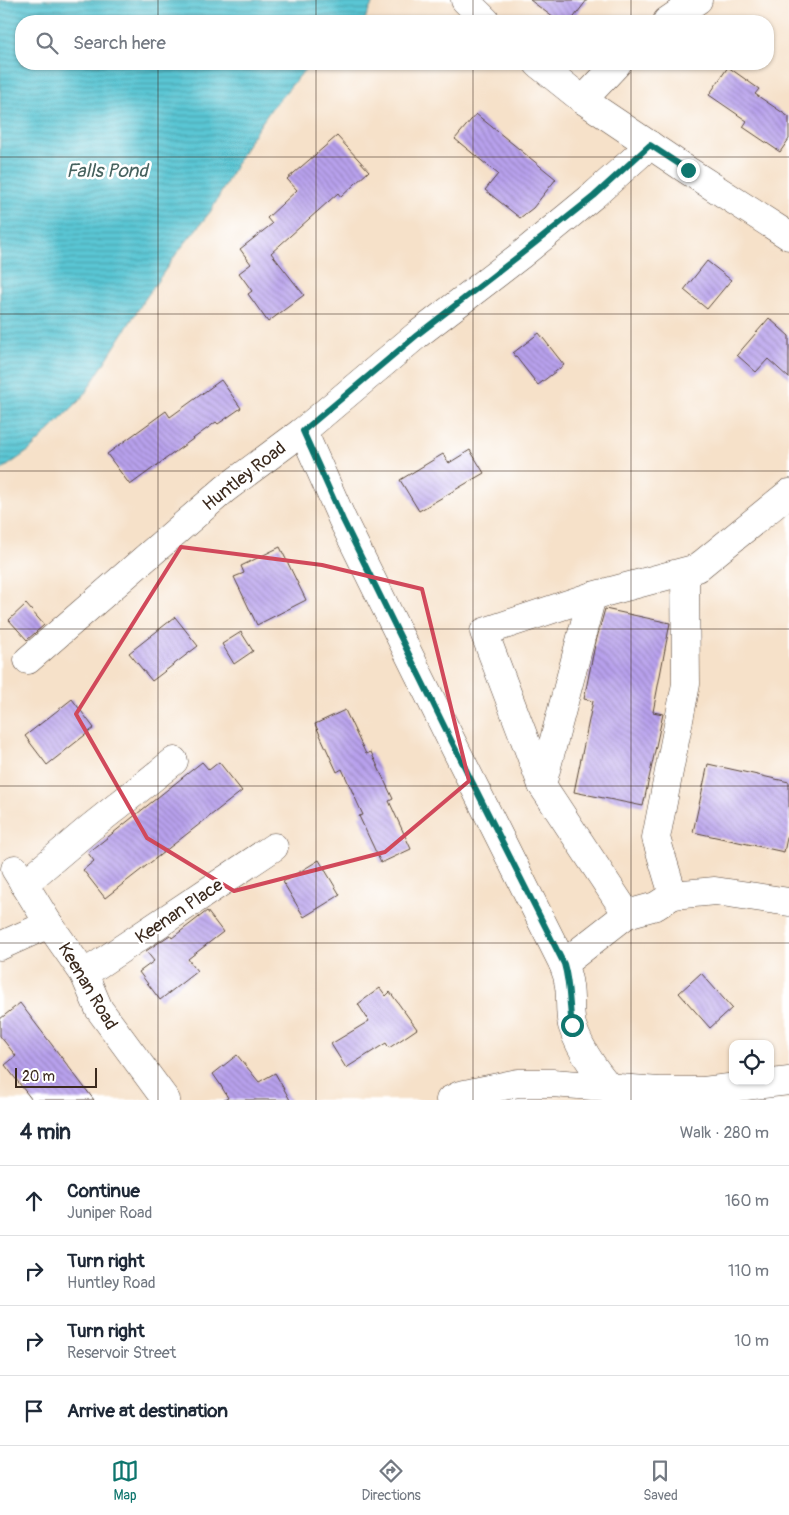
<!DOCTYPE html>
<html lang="en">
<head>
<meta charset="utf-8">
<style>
  :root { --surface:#fff; --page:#f6f6f7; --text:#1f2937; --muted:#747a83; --line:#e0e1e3; --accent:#0f766e }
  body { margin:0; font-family:Pangolin,sans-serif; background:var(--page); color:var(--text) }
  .controls { position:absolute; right:15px; bottom:15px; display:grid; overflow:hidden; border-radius:10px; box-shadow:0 1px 4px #0004 }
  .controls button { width:45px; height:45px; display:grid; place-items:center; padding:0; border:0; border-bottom:1px solid var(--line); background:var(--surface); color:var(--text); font:25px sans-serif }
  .scale { position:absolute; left:15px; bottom:12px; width:82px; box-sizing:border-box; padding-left:5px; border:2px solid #3b2a1e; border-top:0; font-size:14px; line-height:18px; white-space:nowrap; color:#3b2a1e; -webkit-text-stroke:4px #fff; paint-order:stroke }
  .stop { position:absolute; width:15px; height:15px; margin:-11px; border:4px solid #0f766e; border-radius:50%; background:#fff }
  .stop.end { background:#0f766e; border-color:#fff; box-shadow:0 1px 5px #0008 }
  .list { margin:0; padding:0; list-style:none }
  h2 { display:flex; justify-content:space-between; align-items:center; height:65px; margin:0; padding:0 20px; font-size:21px }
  h2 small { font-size:16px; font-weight:400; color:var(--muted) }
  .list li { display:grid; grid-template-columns:32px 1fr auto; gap:15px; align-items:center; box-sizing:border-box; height:70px; padding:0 20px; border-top:1px solid var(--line) }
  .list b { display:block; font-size:19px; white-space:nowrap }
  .list p { margin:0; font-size:16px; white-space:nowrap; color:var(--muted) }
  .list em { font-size:16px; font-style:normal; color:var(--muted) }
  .icon { flex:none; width:28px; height:28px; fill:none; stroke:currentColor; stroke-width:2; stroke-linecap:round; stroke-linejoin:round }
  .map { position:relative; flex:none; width:789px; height:1100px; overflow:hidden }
  .search { position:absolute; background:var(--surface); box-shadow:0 1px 4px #0004; left:15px; right:15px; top:15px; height:55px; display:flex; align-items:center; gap:12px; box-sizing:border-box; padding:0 18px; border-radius:20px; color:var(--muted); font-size:19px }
  .sheet { height:345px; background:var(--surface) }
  nav { display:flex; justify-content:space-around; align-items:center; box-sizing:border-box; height:70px; border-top:1px solid var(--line); background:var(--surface); font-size:14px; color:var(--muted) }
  nav a { display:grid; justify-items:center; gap:2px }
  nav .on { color:var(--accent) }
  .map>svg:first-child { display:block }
  .water { fill:url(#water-rules); stroke:#4a7879 }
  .building { fill:url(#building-back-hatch) }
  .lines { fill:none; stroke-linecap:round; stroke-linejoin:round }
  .minor-casing { stroke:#574538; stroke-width:29 }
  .minor { stroke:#fff; stroke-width:28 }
  .route { stroke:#0f766e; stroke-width:6 }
  .marked { fill:none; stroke:#d1495b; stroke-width:4; stroke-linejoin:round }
  .grid { fill:none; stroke:#3b2a1e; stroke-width:1; stroke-opacity:0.55 }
  .labels { text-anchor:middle; stroke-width:5; stroke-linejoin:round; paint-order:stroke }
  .street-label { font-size:18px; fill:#3b2a1e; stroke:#fff }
  .water-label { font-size:19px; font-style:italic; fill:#46615e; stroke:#fff }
</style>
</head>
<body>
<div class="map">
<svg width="789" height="1100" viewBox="0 0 789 1100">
  <defs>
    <pattern id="water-rules" width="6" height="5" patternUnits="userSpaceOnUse" patternTransform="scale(1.25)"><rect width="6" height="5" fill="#5ac6d4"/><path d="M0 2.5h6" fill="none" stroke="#4ca1ab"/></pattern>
    <pattern id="building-back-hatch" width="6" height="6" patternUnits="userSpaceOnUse" patternTransform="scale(1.25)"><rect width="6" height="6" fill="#b8a1ed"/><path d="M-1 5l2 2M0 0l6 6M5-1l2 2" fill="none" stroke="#9783bf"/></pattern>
  </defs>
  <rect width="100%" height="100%" fill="#fff"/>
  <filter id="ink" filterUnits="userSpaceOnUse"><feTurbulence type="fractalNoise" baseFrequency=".02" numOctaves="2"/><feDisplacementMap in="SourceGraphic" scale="10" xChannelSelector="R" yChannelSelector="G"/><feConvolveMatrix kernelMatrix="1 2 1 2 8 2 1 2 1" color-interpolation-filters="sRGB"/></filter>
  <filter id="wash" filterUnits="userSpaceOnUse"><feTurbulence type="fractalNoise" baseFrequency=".0096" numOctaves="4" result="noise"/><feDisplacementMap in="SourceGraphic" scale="20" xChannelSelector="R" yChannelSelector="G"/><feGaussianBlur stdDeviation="1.12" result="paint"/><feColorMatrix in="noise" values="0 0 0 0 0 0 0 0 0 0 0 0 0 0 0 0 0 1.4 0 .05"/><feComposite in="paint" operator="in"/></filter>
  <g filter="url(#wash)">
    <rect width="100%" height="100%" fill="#f6e1c9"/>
    <path class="water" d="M 0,0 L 374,0 L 365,19 L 362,21 L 21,21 L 21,64 L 310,64 L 271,109 L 248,143 L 211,211 L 177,253 L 143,302 L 82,398 L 30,450 L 0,471 Z"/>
    <g id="blocks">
      <g class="building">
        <path d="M 530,0 L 587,0 L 571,21 L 558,21 Z"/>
        <path d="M 728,67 L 759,89 L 755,94 L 789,117 L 789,139 L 780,152 L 743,127 L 747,121 L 709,95 Z"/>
        <path d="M 476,114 L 556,179 L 533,208 L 520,218 L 485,190 L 498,174 L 455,139 Z"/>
        <path d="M 337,136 L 369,171 L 341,197 L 338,193 L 271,253 L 304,295 L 268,322 L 248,294 L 252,291 L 239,273 L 251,264 L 240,249 L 272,224 L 267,218 L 297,190 L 287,179 Z"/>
        <path d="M 707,261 L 731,280 L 707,309 L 684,290 Z"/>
        <path d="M 769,318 L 789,336 L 789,378 L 768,359 L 756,372 L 737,355 Z"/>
        <path d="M 539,333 L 564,365 L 538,385 L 513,353 Z"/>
        <path d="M 221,380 L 241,408 L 218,424 L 216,422 L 130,485 L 107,454 L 166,411 L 170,417 Z"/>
        <path d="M 470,450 L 484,473 L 419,511 L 400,480 L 443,454 L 449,463 Z"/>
        <path d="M 280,547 L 306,600 L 257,625 L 234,577 L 244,573 L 241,566 Z"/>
        <path d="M 26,604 L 44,625 L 27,640 L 9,620 Z"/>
        <path d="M 605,609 L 670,623 L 653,712 L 663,714 L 643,806 L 574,792 L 593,701 L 584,699 L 595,645 Z"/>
        <path d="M 175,617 L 198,646 L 152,681 L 129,653 Z"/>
        <path d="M 241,632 L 253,651 L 234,664 L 222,644 Z"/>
        <path d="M 72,699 L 94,728 L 47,765 L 25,736 Z"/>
        <path d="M 345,710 L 366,754 L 371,752 L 393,799 L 389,801 L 411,849 L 381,863 L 359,816 L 363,815 L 342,769 L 337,772 L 315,724 Z"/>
        <path d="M 202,762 L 209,770 L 219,762 L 242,791 L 105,898 L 83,870 L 94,861 L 88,853 Z"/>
        <path d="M 708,764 L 789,782 L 789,829 L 784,852 L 693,832 Z"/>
        <path d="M 319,860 L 340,895 L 304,917 L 283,882 Z"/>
        <path d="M 207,911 L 223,932 L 188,959 L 197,971 L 160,1000 L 139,972 L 154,961 L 146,951 L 170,935 L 172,938 Z"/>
        <path d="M 701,973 L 732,1008 L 710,1028 L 679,993 Z"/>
        <path d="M 380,988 L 386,996 L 390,992 L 417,1029 L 389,1048 L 386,1043 L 346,1068 L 331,1044 L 369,1021 L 358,1004 Z"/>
        <path d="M 20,1003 L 94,1100 L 32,1100 L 5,1065 L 16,1056 L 0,1036 L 0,1019 Z"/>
        <path d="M 237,1055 L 259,1082 L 275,1073 L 290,1100 L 224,1100 L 228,1098 L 220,1084 L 213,1074 Z"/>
      </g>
    </g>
  </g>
  <g filter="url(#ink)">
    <use href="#blocks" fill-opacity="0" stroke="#574538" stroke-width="1"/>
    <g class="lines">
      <g class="minor-casing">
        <g id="minor">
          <path d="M 465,0 L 486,21"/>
          <path d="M 667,21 L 698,0"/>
          <path d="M 538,64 L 583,100 L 687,170 L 789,236"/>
          <path d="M 583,100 L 617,64"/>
          <path d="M 303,431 L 343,521 L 452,742 L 563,964 C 566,971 568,978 569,986 C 571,999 569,1012 572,1025 C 581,1054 601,1078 620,1100"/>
          <path d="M 28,660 L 225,489 L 303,431 L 417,335 L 521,255 L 594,195 L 650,145"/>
          <path d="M 542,785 L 592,596"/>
          <path d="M 15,869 L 49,924 L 84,974 L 99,1009 L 166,1100"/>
          <path d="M 24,884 L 90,828 L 174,761"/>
          <path d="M 673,895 L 715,891 L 789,902"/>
          <path d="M 627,914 L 656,906 L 673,895 L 656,838 L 686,684 L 685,572"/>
          <path d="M 0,946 L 49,924"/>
          <path d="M 563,964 L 627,914 L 542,785 L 484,632 L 592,596 L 697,568 L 789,493"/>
          <path d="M 84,974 L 274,847"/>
          <path d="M 450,1100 L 460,1095 L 518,1083 L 552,1083 L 659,1091 L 703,1091 L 789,1081"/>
        </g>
      </g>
      <use href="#minor" class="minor"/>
    </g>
  </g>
  <g class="lines" filter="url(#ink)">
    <path class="route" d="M 572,1025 C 569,1004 570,984 564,964 L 452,742 L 343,520 L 303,431 L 417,335 L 520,255 L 594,196 L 650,145 L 688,170"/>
  </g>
  <path class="marked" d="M 181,547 L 322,565 L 422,589 L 469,781 L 385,852 L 234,891 L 147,838 L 76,714 Z"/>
  <path class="grid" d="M 158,0 L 158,21M 316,0 L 316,21M 473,0 L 473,21M 631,0 L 631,21M 158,64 L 158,1100M 316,64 L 316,1100M 473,64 L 473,1100M 631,64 L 631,1100M 0,157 L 789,157M 0,314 L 789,314M 0,471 L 789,471M 0,629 L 789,629M 0,786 L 789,786M 0,943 L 789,943"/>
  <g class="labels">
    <g class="street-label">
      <text transform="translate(244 476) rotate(-38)" y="6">Huntley Road</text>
      <text transform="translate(179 911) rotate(-34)" y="6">Keenan Place</text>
      <text transform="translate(88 986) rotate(59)" y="6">Keenan Road</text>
    </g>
    <g class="water-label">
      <text x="107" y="177">Falls Pond</text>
    </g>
  </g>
</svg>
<div class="controls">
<button><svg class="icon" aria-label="locate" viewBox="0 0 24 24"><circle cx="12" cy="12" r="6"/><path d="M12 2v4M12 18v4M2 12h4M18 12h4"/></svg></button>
</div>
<div class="scale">20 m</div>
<div class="stop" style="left:572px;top:1025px"></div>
<div class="stop end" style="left:688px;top:170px"></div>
<div class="search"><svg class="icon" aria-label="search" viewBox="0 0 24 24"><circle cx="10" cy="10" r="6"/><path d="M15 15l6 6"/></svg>Search here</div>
</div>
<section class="sheet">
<h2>4 min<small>Walk · 280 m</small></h2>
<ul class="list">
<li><svg class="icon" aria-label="ahead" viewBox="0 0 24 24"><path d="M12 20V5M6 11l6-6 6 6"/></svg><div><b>Continue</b><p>Juniper Road</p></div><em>160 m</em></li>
<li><svg class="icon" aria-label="right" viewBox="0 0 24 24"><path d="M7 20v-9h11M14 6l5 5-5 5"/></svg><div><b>Turn right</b><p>Huntley Road</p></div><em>110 m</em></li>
<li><svg class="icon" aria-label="right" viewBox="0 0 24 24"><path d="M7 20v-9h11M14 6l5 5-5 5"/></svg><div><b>Turn right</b><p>Reservoir Street</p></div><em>10 m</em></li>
<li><svg class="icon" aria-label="arrive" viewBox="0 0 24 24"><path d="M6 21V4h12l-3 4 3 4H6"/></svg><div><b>Arrive at destination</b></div></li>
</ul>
</section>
<nav>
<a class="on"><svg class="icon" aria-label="map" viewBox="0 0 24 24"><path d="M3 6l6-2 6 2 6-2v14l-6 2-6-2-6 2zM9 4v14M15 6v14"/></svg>Map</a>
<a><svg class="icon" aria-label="directions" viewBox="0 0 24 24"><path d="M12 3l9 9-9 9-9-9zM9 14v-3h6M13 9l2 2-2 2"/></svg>Directions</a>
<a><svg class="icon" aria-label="saved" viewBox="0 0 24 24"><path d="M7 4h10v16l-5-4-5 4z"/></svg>Saved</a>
</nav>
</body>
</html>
